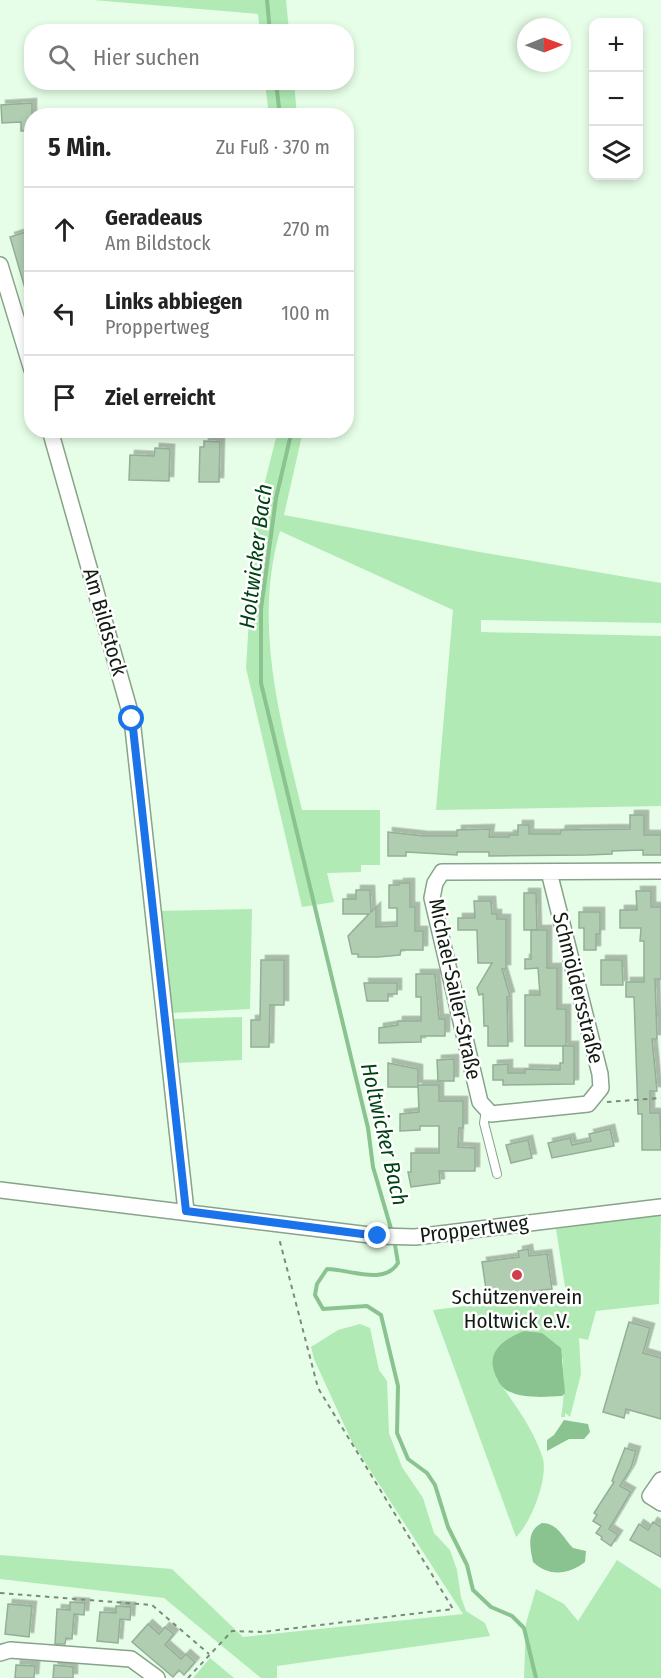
<!DOCTYPE html>
<html lang="de">
<head>
<meta charset="utf-8">
<style>
  :root { --surface:#fff; --page:#f2f2f2; --text:#222; --muted:#767676; --line:#e0e0e0 }
  body { margin:0; font-family:"Fira Sans Condensed",sans-serif; background:var(--page); color:var(--text) }
  .controls { position:absolute; right:18px; top:18px; display:grid; overflow:hidden; border-radius:12px; box-shadow:0 3px 9px #0003 }
  .controls button { width:54px; height:54px; display:grid; place-items:center; padding:0; border:0; border-bottom:2px solid var(--line); background:var(--surface); color:var(--text); font:30px sans-serif }
  .compass { position:absolute; left:517px; top:18px; width:54px; height:54px; border-radius:50%; background:var(--surface); box-shadow:0 3px 9px #0003; rotate:89deg }
  .stop { position:absolute; width:18px; height:18px; margin:-14px; border:4px solid #1a73e8; border-radius:50%; background:#fff }
  .stop.end { background:#1a73e8; border-color:#fff; box-shadow:0 2px 6px #0008 }
  .list { margin:0; padding:0; list-style:none }
  h2 { display:flex; justify-content:space-between; align-items:center; height:78px; margin:0; padding:0 24px; font-size:26px }
  h2 small { font-size:20px; font-weight:400; color:var(--muted) }
  .list li { display:grid; grid-template-columns:39px 1fr auto; gap:18px; align-items:center; box-sizing:border-box; height:84px; padding:0 24px; border-top:2px solid var(--line) }
  .list b { display:block; font-size:22px; white-space:nowrap }
  .list p { margin:0; font-size:20px; white-space:nowrap; color:var(--muted) }
  .list em { font-size:20px; font-style:normal; color:var(--muted) }
  .icon { flex:none; width:33px; height:33px; fill:none; stroke:currentColor; stroke-width:2; stroke-linecap:round; stroke-linejoin:round }
  .map { position:relative; flex:none; width:661px; height:1678px; overflow:hidden }
  .search { position:absolute; background:var(--surface); box-shadow:0 3px 9px #0003; left:24px; top:24px; width:330px; height:66px; display:flex; align-items:center; gap:15px; box-sizing:border-box; padding:0 21px; border-radius:24px; color:var(--muted); font-size:22px }
  .panel { position:absolute; background:var(--surface); box-shadow:0 3px 9px #0003; left:24px; top:108px; width:330px; height:330px; border-radius:24px }
  .map>svg:first-child { display:block }
  .green { fill:#b1eab5 }
  .water { fill:#8ac38f }
  .lines { fill:none; stroke-linecap:round; stroke-linejoin:round }
  .stream { stroke:#8ac38f; stroke-width:4 }
  .building { fill:#b0cdb2; stroke:#93af95; stroke-width:1.5; filter:url(#shadow) }
  .lane-casing { stroke:#87a389; stroke-width:10 }
  .street-casing { stroke:#87a389; stroke-width:18 }
  .path { stroke:#7a8b7b; stroke-width:2; stroke-dasharray:4.5 4.5; stroke-linecap:butt }
  .lane { stroke:#fff; stroke-width:8 }
  .street { stroke:#fff; stroke-width:15 }
  .route { stroke:#1a73e8; stroke-width:8 }
  .poi-dot { fill:#d0404a; stroke:#fff; stroke-width:2 }
  .labels { text-anchor:middle; stroke-width:5; stroke-linejoin:round; paint-order:stroke }
  .street-label { font-size:21px; fill:#111b11; stroke:#fff }
  .poi-label { font-size:21px; fill:#111b11; stroke:#fff }
  .water-label { font-size:22px; font-style:italic; fill:#004313; stroke:#fff }
</style>
</head>
<body>
<div class="map">
<svg width="661" height="1678" viewBox="0 0 661 1678">
  <defs>
    <filter id="shadow"><feDropShadow dx="4.5" dy="-4.5" stdDeviation="0" flood-color="#0004"/></filter>
  </defs>
  <rect width="100%" height="100%" fill="#e6fee7"/>
  <g class="green">
    <path d="M 93,0 L 286,0 L 289,31 L 260,31 L 258,14 Z"/>
    <path d="M 265,83 L 294,83 L 297,115 L 269,115 Z"/>
    <path d="M 278,430 L 303,431 L 284,515 L 474,551 L 661,583 L 661,623 L 481,620 L 481,632 L 661,636 L 661,806 L 436,810 L 453,610 L 280,531 C 253,625 280,718 302,810 L 380,810 L 380,865 L 361,865 L 361,872 L 327,873 L 334,902 L 302,907 L 246,668 L 255,521 Z"/>
    <path d="M 252,909 L 250,1009 L 171,1013 L 155,911 Z"/>
    <path d="M 242,1017 L 242,1060 L 176,1063 L 167,1025 L 173,1019 Z"/>
    <path d="M 661,1213 L 659,1304 L 596,1311 L 588,1340 L 579,1338 L 581,1374 L 570,1417 L 565,1413 L 565,1417 L 561,1417 C 565,1397 563,1379 563,1359 L 496,1378 C 514,1403 534,1429 543,1459 C 548,1479 531,1523 516,1537 L 433,1310 L 566,1293 L 556,1229 Z"/>
    <path d="M 360,1324 L 370,1328 L 379,1370 L 387,1381 L 389,1433 L 402,1467 L 423,1498 L 434,1533 L 450,1550 L 457,1570 L 461,1597 L 466,1611 L 485,1623 L 490,1636 L 277,1666 L 277,1678 L 261,1678 L 164,1598 L 0,1579 L 0,1555 L 172,1569 L 243,1637 L 463,1614 L 352,1442 L 314,1359 L 311,1347 L 338,1330 Z"/>
    <path d="M 617,1560 L 661,1589 L 661,1678 L 524,1678 L 526,1623 L 536,1589 L 564,1604 L 578,1621 Z"/>
    <path d="M 210,1658 L 234,1678 L 193,1678 Z"/>
  </g>
  <g class="water">
    <path d="M 524,1331 L 542,1333 L 561,1348 L 565,1393 L 562,1396 C 545,1397 522,1399 506,1390 C 500,1386 496,1378 494,1371 C 487,1349 507,1338 524,1331 Z"/>
    <path d="M 564,1420 L 588,1424 L 590,1432 L 584,1439 L 569,1439 L 547,1451 L 547,1440 L 554,1435 Z"/>
    <path d="M 542,1523 C 558,1523 563,1538 573,1548 L 586,1551 L 585,1562 C 568,1575 549,1577 533,1562 C 530,1547 526,1531 542,1523 Z"/>
  </g>
  <g class="lines">
    <g class="stream">
      <path d="M 267,0 L 270,32"/>
      <path d="M 276,82 L 280,116"/>
      <path d="M 292,430 L 276,498 L 261,609 L 261,683 L 368,1128 L 373,1167 L 392,1232"/>
      <path d="M 394,1239 L 398,1263 C 384,1286 349,1269 327,1269 L 317,1284 L 315,1295 L 323,1309 L 367,1306 L 381,1315 L 398,1386 L 397,1433 L 408,1459 L 427,1473 L 435,1485 L 448,1527 L 467,1565 L 473,1590 L 491,1607 L 512,1616 L 524,1628 L 536,1678"/>
    </g>
  </g>
  <g class="building">
    <path d="M 32,103 L 32,131 L 21,131 L 21,122 L 2,123 L 1,105 Z"/>
    <path d="M 32,230 L 32,301 L 29,302 L 10,237 Z"/>
    <path d="M 204,441 L 220,442 L 219,482 L 199,482 L 200,447 L 204,447 Z"/>
    <path d="M 155,448 L 170,449 L 169,481 L 129,480 L 130,455 L 154,456 Z"/>
    <path d="M 630,815 L 644,815 L 644,835 L 661,835 L 661,855 L 643,855 L 643,850 L 612,851 L 612,854 L 586,855 L 489,856 L 489,852 L 457,852 L 457,855 L 406,852 L 406,856 L 388,856 L 388,832 L 424,836 L 457,836 L 457,830 L 490,829 L 489,837 L 509,837 L 509,835 L 518,835 L 518,825 L 529,825 L 529,834 L 560,834 L 561,830 L 630,829 Z"/>
    <path d="M 399,883 L 410,883 L 410,907 L 415,907 L 415,931 L 423,931 L 423,950 L 401,950 L 400,955 L 378,957 L 358,957 L 358,954 L 352,954 L 348,936 L 369,914 L 343,914 L 343,899 L 356,899 L 356,890 L 370,890 L 371,912 L 376,907 L 376,927 L 397,926 L 397,908 L 389,908 L 389,885 L 399,885 Z"/>
    <path d="M 636,891 L 651,891 L 651,907 L 661,907 L 661,979 L 655,979 L 657,1039 L 652,1039 L 657,1091 L 650,1091 L 650,1113 L 660,1113 L 661,1150 L 642,1150 L 642,1114 L 638,1114 L 634,997 L 626,997 L 626,982 L 644,982 L 644,941 L 640,941 L 641,928 L 620,928 L 620,910 L 637,910 Z"/>
    <path d="M 524,893 L 536,893 L 537,930 L 524,930 Z"/>
    <path d="M 474,901 L 491,901 L 492,914 L 497,914 L 497,919 L 506,919 L 506,969 L 502,969 L 510,996 L 507,997 L 508,1046 L 488,1046 L 488,1026 L 484,1026 L 483,994 L 479,995 L 477,988 L 492,963 L 478,963 L 477,930 L 458,930 L 458,918 L 475,918 Z"/>
    <path d="M 579,912 L 600,912 L 600,934 L 596,934 L 596,950 L 584,950 L 584,928 L 579,928 Z"/>
    <path d="M 531,930 L 547,930 L 547,968 L 557,968 L 557,1009 L 566,1009 L 566,1046 L 525,1046 L 525,995 L 540,995 L 538,968 L 525,969 L 525,959 L 531,959 Z"/>
    <path d="M 261,960 L 284,960 L 284,1005 L 270,1005 L 269,1047 L 251,1047 L 251,1020 L 260,1020 Z"/>
    <path d="M 601,960 L 622,960 L 623,985 L 601,985 Z"/>
    <path d="M 416,974 L 435,974 L 439,1019 L 445,1019 L 445,1036 L 421,1036 L 421,1042 L 379,1043 L 379,1028 L 398,1025 L 398,1021 L 421,1021 L 421,997 L 416,997 Z"/>
    <path d="M 364,983 L 397,983 L 397,994 L 388,994 L 388,1001 L 367,1001 Z"/>
    <path d="M 563,1046 L 574,1046 L 574,1084 L 503,1085 L 503,1080 L 493,1080 L 493,1065 L 508,1064 L 508,1073 L 525,1073 L 525,1069 L 560,1070 L 560,1063 L 563,1063 Z"/>
    <path d="M 454,1059 L 454,1081 L 438,1081 L 437,1060 Z"/>
    <path d="M 388,1063 L 418,1069 L 418,1087 L 388,1087 Z"/>
    <path d="M 418,1085 L 439,1085 L 439,1101 L 463,1101 L 463,1128 L 459,1128 L 458,1147 L 475,1148 L 475,1171 L 439,1171 L 440,1183 L 411,1187 L 408,1172 L 411,1172 L 411,1153 L 439,1153 L 439,1126 L 420,1126 L 420,1130 L 400,1131 L 400,1114 L 419,1112 Z"/>
    <path d="M 610,1129 L 614,1146 L 552,1158 L 548,1143 L 570,1138 L 572,1145 L 591,1141 L 589,1134 Z"/>
    <path d="M 528,1140 L 532,1158 L 511,1163 L 506,1145 Z"/>
    <path d="M 528,1249 L 529,1256 L 547,1254 L 552,1289 L 487,1296 L 482,1262 L 519,1257 L 518,1251 Z"/>
    <path d="M 629,1322 L 650,1328 L 643,1353 L 661,1358 L 661,1419 L 626,1409 L 624,1418 L 603,1412 Z"/>
    <path d="M 625,1448 L 636,1451 L 631,1468 L 620,1486 L 631,1492 L 609,1529 L 618,1535 L 611,1546 L 601,1539 L 602,1537 L 596,1533 L 601,1526 L 593,1521 L 597,1515 L 594,1513 L 614,1482 L 612,1481 Z"/>
    <path d="M 653,1522 L 661,1527 L 661,1557 L 630,1540 L 639,1524 L 648,1530 Z"/>
    <path d="M 70,1602 L 85,1603 L 84,1615 L 74,1614 L 72,1639 L 66,1638 L 65,1644 L 55,1644 L 57,1609 L 70,1610 Z"/>
    <path d="M 8,1604 L 32,1606 L 29,1637 L 5,1634 Z"/>
    <path d="M 116,1606 L 131,1607 L 130,1620 L 120,1619 L 118,1643 L 97,1641 L 100,1612 L 116,1613 Z"/>
    <path d="M 148,1624 L 159,1634 L 165,1627 L 174,1634 L 165,1645 L 181,1659 L 186,1654 L 195,1662 L 184,1675 L 179,1670 L 173,1677 L 132,1642 Z"/>
    <path d="M 16,1665 L 35,1666 L 34,1678 L 15,1678 Z"/>
    <path d="M 54,1665 L 73,1667 L 73,1678 L 53,1678 Z"/>
  </g>
  <g class="lines">
    <g class="lane-casing">
      <path id="lane" d="M 486,1110 L 484,1123 L 497,1174"/>
    </g>
    <g class="street-casing">
      <g id="street">
        <path d="M 0,265 L 32,370"/>
        <path d="M 50,430 L 132,719 L 186,1211"/>
        <path d="M 549,872 L 600,1074 L 601,1088 L 588,1104 L 491,1114 L 480,1102 L 432,898 L 435,883 L 442,872 L 661,871"/>
        <path d="M 0,1190 L 378,1236 L 415,1237 L 661,1207"/>
        <path d="M 661,1480 L 650,1496 L 661,1503"/>
        <path d="M 0,1653 L 10,1650 L 131,1659 L 157,1678"/>
      </g>
    </g>
    <g class="path">
      <path d="M 607,1102 L 661,1098"/>
      <path d="M 0,1593 L 152,1605 L 209,1654"/>
      <path d="M 188,1678 L 232,1631 L 262,1632 L 453,1609 L 318,1388 L 279,1238"/>
    </g>
    <use href="#lane" class="lane"/>
    <use href="#street" class="street"/>
  </g>
  <g class="lines">
    <path class="route" d="M 132,719 L 186,1211 L 378,1236"/>
  </g>
  <circle class="poi-dot" cx="517" cy="1275" r="6"/>
  <g class="labels">
    <g class="street-label">
      <text transform="translate(105 622) rotate(74)" y="7">Am Bildstock</text>
      <text transform="translate(578 988) rotate(76)" y="7">Schmöldersstraße</text>
      <text transform="translate(455 989) rotate(78)" y="7">Michael-Sailer-Straße</text>
      <text transform="translate(474 1229) rotate(-7)" y="7">Proppertweg</text>
    </g>
    <g class="poi-label">
      <text x="517" y="1304">Schützenverein<tspan x="517" dy="24">Holtwick e.V.</tspan></text>
    </g>
    <g class="water-label">
      <text transform="translate(255 556) rotate(-83)" y="8">Holtwicker Bach</text>
      <text transform="translate(385 1134) rotate(77)" y="8">Holtwicker Bach</text>
    </g>
  </g>
</svg>
<div class="controls">
<button>+</button>
<button>−</button>
<button><svg class="icon" aria-label="layers" viewBox="0 0 24 24"><path d="M12 4l9 5-9 5-9-5zM3 14l9 5 9-5"/></svg></button>
</div>
<svg class="compass" viewBox="-18 -18 36 36"><path d="M0-13l5 13h-10z" fill="#e53935"/><path d="M0 13l5-13h-10z" fill="#767676"/></svg>
<div class="stop" style="left:132px;top:719px"></div>
<div class="stop end" style="left:378px;top:1236px"></div>
<div class="search"><svg class="icon" aria-label="search" viewBox="0 0 24 24"><circle cx="10" cy="10" r="6"/><path d="M15 15l6 6"/></svg>Hier suchen</div>
<section class="panel">
<h2>5 Min.<small>Zu Fuß · 370 m</small></h2>
<ul class="list">
<li><svg class="icon" aria-label="ahead" viewBox="0 0 24 24"><path d="M12 20V5M6 11l6-6 6 6"/></svg><div><b>Geradeaus</b><p>Am Bildstock</p></div><em>270 m</em></li>
<li><svg class="icon" aria-label="left" viewBox="0 0 24 24"><path d="M17 20v-9H6M10 6l-5 5 5 5"/></svg><div><b>Links abbiegen</b><p>Proppertweg</p></div><em>100 m</em></li>
<li><svg class="icon" aria-label="arrive" viewBox="0 0 24 24"><path d="M6 21V4h12l-3 4 3 4H6"/></svg><div><b>Ziel erreicht</b></div></li>
</ul>
</section>
</div>
</body>
</html>
